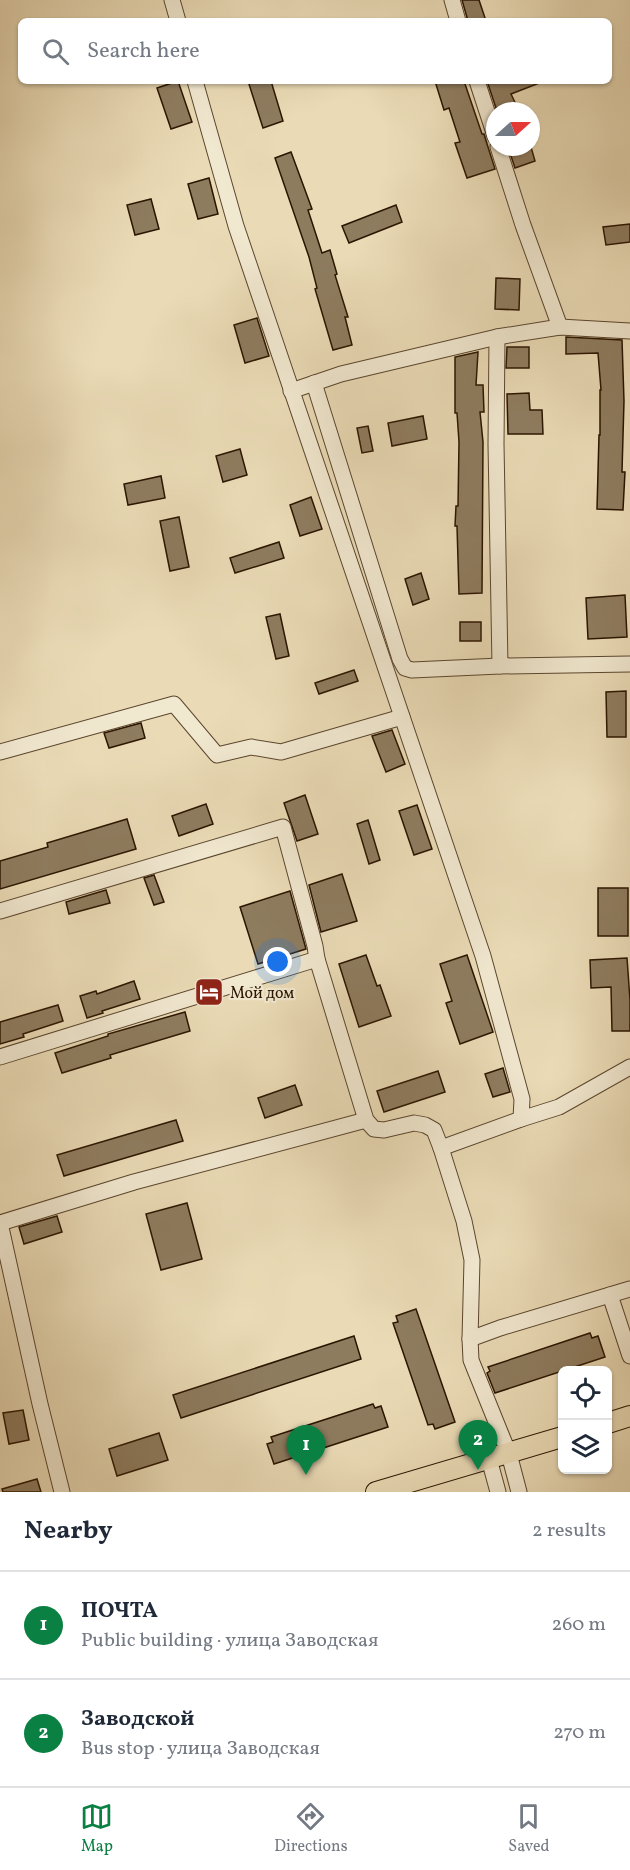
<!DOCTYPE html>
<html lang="en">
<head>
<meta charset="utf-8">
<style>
  :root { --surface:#fff; --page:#f6f6f7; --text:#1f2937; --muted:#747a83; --line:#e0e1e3; --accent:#0b8043 }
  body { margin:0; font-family:Vollkorn,serif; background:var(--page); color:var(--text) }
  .controls { position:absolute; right:18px; bottom:18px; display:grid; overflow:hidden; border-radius:9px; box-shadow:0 2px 4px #0004 }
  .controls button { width:54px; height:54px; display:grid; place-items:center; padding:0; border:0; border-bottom:2px solid var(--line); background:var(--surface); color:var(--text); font:30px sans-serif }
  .compass { position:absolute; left:486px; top:102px; width:54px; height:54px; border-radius:50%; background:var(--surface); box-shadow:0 2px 4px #0004; rotate:69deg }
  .you { position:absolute; left:278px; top:962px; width:21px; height:21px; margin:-15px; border:4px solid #fff; border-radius:50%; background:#1a73e8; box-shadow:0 0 0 9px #1a73e833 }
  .badge { display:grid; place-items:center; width:39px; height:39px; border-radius:50%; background:var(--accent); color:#fff; font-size:20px; font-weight:700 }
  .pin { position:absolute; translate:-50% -50px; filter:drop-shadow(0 2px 3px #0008) }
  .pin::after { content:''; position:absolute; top:32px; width:21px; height:18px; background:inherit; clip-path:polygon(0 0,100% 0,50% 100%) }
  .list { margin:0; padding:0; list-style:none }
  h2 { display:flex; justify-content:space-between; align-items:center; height:78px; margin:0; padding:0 24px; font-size:26px }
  h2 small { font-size:20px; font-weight:400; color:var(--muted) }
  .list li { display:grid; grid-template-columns:39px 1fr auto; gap:18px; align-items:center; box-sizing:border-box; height:108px; padding:0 24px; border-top:2px solid var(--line) }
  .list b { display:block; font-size:22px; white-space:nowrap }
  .list p { margin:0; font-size:20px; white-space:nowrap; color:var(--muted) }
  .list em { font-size:20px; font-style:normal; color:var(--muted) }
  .icon { flex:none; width:33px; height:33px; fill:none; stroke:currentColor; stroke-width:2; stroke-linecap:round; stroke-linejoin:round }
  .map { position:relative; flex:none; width:630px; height:1492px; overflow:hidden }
  .search { position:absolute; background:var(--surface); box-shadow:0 2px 4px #0004; left:18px; right:18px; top:18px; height:66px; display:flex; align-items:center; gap:15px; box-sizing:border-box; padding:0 21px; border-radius:9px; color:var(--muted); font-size:22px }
  .sheet { height:294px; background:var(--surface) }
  nav { display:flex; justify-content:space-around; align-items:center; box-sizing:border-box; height:84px; border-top:2px solid var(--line); background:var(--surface); font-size:16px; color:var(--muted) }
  nav a { display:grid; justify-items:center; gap:3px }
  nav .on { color:var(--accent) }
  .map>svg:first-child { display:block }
  .building { fill:#8e7c5f; stroke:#2b1500; stroke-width:1.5 }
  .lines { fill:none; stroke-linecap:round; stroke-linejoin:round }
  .minor-casing { stroke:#5b462e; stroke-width:17 }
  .major-casing { stroke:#2b1500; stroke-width:22 }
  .minor { stroke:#f1e8d0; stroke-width:15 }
  .major { stroke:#eadbb6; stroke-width:20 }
  .labels { text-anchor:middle; stroke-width:4.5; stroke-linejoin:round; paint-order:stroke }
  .poi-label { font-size:16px; fill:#2b1500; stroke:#f1e8d0; text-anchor:start }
</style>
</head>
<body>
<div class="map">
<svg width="630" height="1492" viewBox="0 0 630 1492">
  <rect width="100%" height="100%" fill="#eadbb6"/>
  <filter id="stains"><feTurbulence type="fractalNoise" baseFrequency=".00333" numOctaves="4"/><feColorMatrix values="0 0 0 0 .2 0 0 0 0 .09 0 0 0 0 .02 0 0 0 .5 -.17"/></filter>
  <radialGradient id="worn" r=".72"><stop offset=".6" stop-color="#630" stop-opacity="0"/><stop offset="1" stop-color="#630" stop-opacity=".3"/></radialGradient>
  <g class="building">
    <path d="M 462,0 L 479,0 L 486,21 L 468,21 Z"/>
    <path d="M 178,81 L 192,122 L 171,129 L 157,88 Z"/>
    <path d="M 248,81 L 271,81 L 283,121 L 263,128 Z"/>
    <path d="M 435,81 L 464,81 L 482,134 L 484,134 L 488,147 L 495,169 L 467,178 L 455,143 L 460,142 L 449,108 L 444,110 Z"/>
    <path d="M 487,81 L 542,81 L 542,82 L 511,94 L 519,111 L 497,111 Z"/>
    <path d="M 508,147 L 531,147 L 535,161 L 515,168 Z"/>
    <path d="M 291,152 L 312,209 L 308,210 L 322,253 L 330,250 L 337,274 L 335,275 L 348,317 L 345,317 L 352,345 L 333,350 L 315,289 L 317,288 L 309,257 L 275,158 Z"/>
    <path d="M 209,178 L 218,214 L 198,219 L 188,184 Z"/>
    <path d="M 151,199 L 159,229 L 135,235 L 127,205 Z"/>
    <path d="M 396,205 L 402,222 L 349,243 L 342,226 Z"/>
    <path d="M 630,224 L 630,242 L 606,245 L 603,227 Z"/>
    <path d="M 496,278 L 520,279 L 519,310 L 495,309 Z"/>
    <path d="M 257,318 L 269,356 L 245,363 L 234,325 Z"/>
    <path d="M 566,337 L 622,340 L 624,401 L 622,472 L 625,472 L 623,510 L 597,509 L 599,435 L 600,435 L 600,390 L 601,390 L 598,353 L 566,354 Z"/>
    <path d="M 507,347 L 529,347 L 529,368 L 506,368 Z"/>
    <path d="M 478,352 L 476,385 L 483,385 L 484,412 L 480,412 L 483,442 L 482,593 L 459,594 L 457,526 L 455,526 L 456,506 L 458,506 L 459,442 L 457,413 L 455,413 L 455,357 Z"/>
    <path d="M 529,393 L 530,410 L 542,410 L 543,434 L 508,434 L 507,394 Z"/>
    <path d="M 423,416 L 427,439 L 392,446 L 388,423 Z"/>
    <path d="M 368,426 L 373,451 L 362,453 L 357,428 Z"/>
    <path d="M 240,449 L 247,475 L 223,482 L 216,456 Z"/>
    <path d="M 161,476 L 165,498 L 128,505 L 124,484 Z"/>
    <path d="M 311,497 L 322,529 L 300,536 L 290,505 Z"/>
    <path d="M 179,517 L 189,567 L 170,571 L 160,521 Z"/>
    <path d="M 279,542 L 284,558 L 235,573 L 230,558 Z"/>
    <path d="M 421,573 L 429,599 L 413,605 L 405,579 Z"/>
    <path d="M 625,595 L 627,637 L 588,639 L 586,598 Z"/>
    <path d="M 280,614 L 289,656 L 276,659 L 266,617 Z"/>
    <rect x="460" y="622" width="21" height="19"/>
    <path d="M 354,670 L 358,681 L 319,694 L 315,683 Z"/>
    <path d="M 626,691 L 626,737 L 607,737 L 606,692 Z"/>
    <path d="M 141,723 L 145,738 L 109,748 L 104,733 Z"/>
    <path d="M 392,730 L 405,764 L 386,772 L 372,736 Z"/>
    <path d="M 305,795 L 318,834 L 297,841 L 284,803 Z"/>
    <path d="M 206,804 L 213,824 L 179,836 L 172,816 Z"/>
    <path d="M 417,805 L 432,849 L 414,855 L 399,811 Z"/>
    <path d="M 127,819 L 136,849 L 0,889 L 0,861 L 48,847 L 47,843 Z"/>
    <path d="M 368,820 L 380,860 L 369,864 L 357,824 Z"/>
    <path d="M 342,874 L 357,921 L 321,932 L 309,885 Z"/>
    <path d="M 154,875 L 164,902 L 154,905 L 144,878 Z"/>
    <rect x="598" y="888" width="30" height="48"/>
    <path d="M 106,890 L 110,903 L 69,914 L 66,902 Z"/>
    <path d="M 290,891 L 306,949 L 258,964 L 240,907 Z"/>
    <path d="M 366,955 L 377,986 L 380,985 L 391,1016 L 359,1027 L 339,964 Z"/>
    <path d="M 467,955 L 493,1032 L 460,1044 L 446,1003 L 452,1001 L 440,964 Z"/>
    <path d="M 627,958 L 630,1000 L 630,1031 L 612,1031 L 611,987 L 591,988 L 590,960 Z"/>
    <path d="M 134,981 L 140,999 L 102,1011 L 103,1013 L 87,1018 L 80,996 L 96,991 L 97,994 Z"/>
    <path d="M 58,1005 L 63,1021 L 23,1034 L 24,1037 L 0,1044 L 0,1022 Z"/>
    <path d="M 185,1012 L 190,1031 L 110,1055 L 111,1058 L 62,1073 L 55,1053 L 108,1036 L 108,1034 Z"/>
    <path d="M 503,1068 L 510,1092 L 493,1097 L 485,1074 Z"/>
    <path d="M 438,1071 L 445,1092 L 384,1112 L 377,1091 Z"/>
    <path d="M 295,1085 L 302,1105 L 265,1118 L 258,1098 Z"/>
    <path d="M 176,1120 L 183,1141 L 64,1176 L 57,1155 Z"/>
    <path d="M 187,1203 L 202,1259 L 161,1270 L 146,1214 Z"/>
    <path d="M 57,1216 L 62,1232 L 24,1244 L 19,1227 Z"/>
    <path d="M 416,1309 L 455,1422 L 435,1429 L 433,1424 L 428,1425 L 393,1323 L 398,1322 L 396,1316 Z"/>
    <path d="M 590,1333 L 592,1338 L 598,1336 L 605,1357 L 495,1393 L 487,1373 L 490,1371 L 488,1367 Z"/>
    <path d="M 354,1336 L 361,1359 L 181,1418 L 173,1395 Z"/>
    <path d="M 373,1404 L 375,1408 L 381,1406 L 388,1427 L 274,1464 L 267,1444 L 273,1442 L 271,1437 Z"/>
    <path d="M 23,1410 L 29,1440 L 9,1444 L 3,1413 Z"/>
    <path d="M 159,1433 L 168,1460 L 117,1476 L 109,1449 Z"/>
    <path d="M 37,1479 L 41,1492 L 3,1492 L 2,1489 Z"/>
  </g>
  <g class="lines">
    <g class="minor-casing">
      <g id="minor">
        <path d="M 172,0 L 178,21"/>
        <path d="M 452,0 L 458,21"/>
        <path d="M 195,81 L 236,226 L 483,956 L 522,1099 L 521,1119 L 441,1148"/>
        <path d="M 477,81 L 495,136"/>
        <path d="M 498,147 L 523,225 L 560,327"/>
        <path d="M 497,337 L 496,444 L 500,666 L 630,664"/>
        <path d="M 314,383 L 400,659 L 405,668 L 412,670 L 500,666"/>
        <path d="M 291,391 L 341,374 L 497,337 L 560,327 L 630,331"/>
        <path d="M 0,752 L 174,704 L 217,755 L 251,747 L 281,752 L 402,717"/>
        <path d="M 0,911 L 283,827 L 315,946 L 317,959 L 366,1120 L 374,1129 L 384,1130 L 414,1123 L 425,1125 L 434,1130 L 441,1148 L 464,1221 L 472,1260 L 470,1339 L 471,1360 L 509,1454 L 519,1492"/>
        <path d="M 0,1057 L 317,959"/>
        <path d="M 521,1119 L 559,1107 L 630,1067"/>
        <path d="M 610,1295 L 630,1356"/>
        <path d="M 470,1339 L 500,1328 L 630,1289"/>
        <path d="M 489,1459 L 498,1492"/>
        <path d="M 62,1492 L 40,1404 L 0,1223 L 134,1182 L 366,1120"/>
      </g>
    </g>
    <g class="major-casing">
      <g id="major">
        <path d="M 608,1423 L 630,1416"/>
        <path d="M 376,1492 L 562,1437"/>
      </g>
    </g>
    <use href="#minor" class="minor"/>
    <use href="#major" class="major"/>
  </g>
  <defs>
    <g id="hotel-square" transform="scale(1.5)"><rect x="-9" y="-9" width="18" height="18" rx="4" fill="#8f2418" stroke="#f1e8d0"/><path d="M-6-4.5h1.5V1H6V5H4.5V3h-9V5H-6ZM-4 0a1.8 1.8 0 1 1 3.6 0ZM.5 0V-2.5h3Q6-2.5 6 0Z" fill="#fff"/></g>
  </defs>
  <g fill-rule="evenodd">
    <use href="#hotel-square" x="209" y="992"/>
  </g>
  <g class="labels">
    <g class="poi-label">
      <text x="230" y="998">Мой дом</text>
    </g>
  </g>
  <rect width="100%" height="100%" filter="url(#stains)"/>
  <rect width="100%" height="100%" fill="url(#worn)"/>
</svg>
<div class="controls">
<button><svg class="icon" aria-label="locate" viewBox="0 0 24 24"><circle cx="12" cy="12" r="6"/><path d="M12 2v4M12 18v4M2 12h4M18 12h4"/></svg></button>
<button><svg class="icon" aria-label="layers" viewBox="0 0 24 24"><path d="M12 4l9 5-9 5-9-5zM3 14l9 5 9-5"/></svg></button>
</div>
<svg class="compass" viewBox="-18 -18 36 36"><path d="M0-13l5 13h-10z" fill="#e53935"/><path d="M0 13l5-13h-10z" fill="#747a83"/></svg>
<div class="you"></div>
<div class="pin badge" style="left:306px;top:1475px">1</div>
<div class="pin badge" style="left:478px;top:1470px">2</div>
<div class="search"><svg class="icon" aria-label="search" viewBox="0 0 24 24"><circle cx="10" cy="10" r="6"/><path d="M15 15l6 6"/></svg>Search here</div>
</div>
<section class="sheet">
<h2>Nearby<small>2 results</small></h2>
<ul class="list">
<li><span class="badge">1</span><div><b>ПОЧТА</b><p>Public building · улица Заводская</p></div><em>260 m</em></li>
<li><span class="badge">2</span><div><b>Заводской</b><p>Bus stop · улица Заводская</p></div><em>270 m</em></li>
</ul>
</section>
<nav>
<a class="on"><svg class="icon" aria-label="map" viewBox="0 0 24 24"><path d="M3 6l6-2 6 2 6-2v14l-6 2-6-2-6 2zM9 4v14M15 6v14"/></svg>Map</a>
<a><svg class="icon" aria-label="directions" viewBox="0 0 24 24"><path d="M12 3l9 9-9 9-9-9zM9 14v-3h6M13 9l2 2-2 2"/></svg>Directions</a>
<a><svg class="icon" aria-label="saved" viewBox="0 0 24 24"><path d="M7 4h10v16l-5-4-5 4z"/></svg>Saved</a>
</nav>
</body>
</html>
